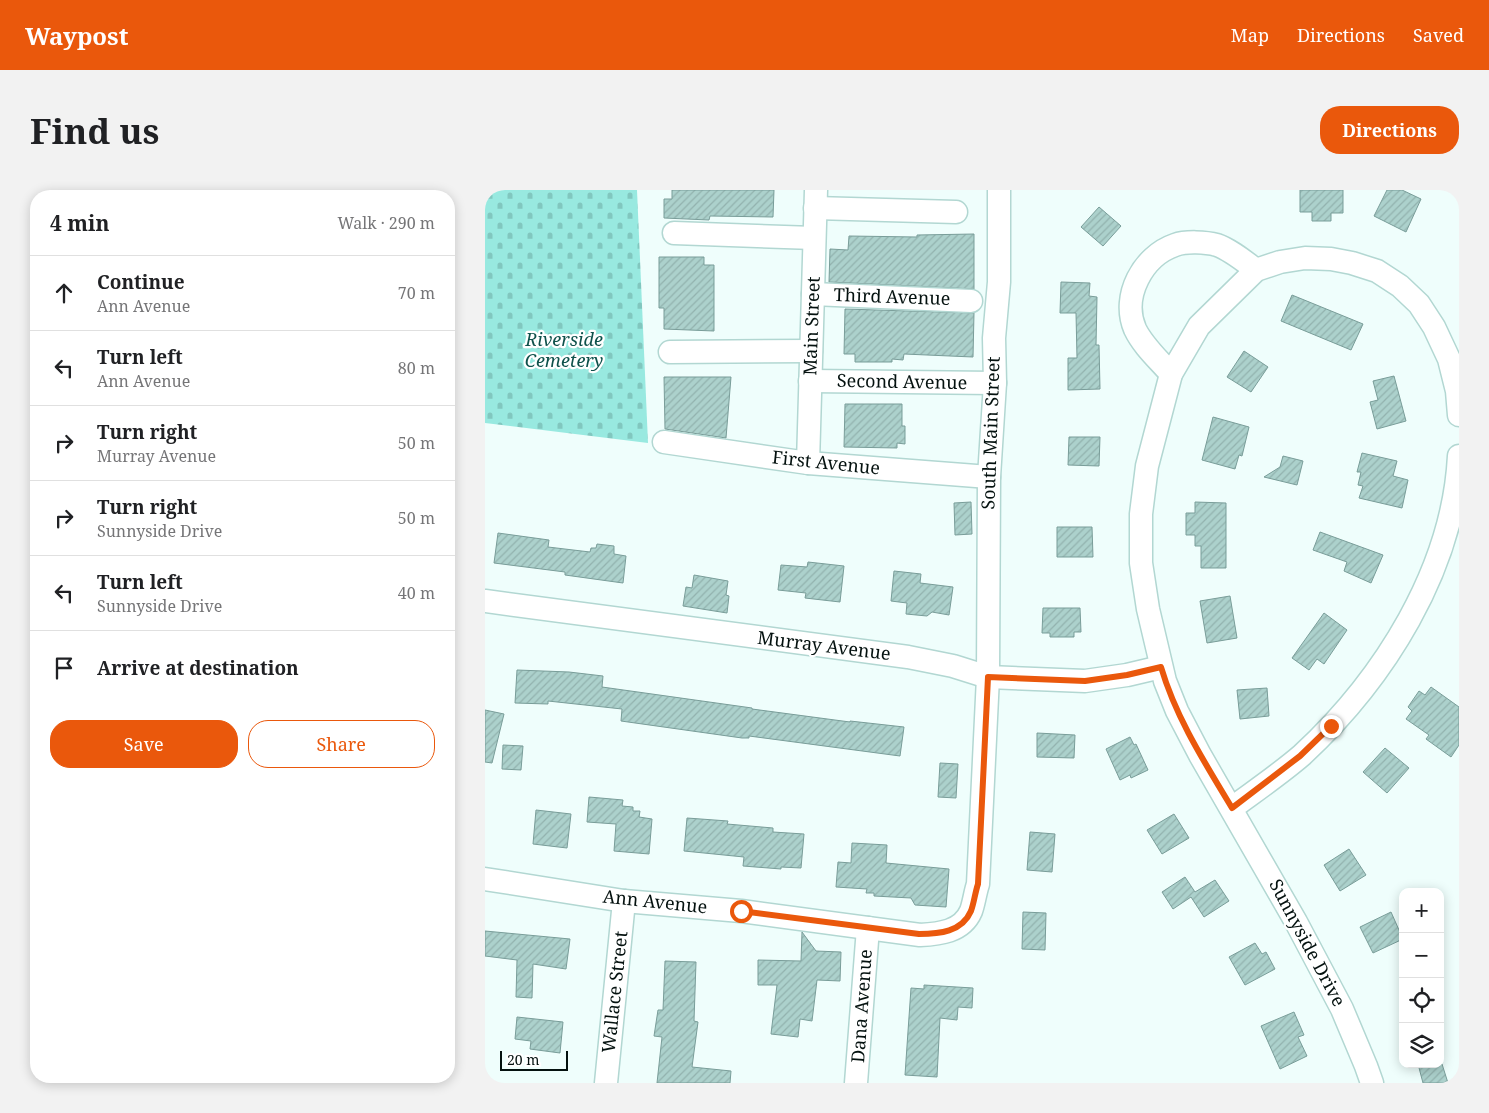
<!DOCTYPE html>
<html lang="en">
<head>
<meta charset="utf-8">
<style>
  :root { --surface:#fff; --page:#f2f2f2; --text:#202124; --muted:#757577; --line:#e0e0e0; --accent:#ea580c }
  body { margin:0; font-family:"Noto Serif",serif; background:var(--page); color:var(--text) }
  .controls { position:absolute; right:15px; bottom:15px; display:grid; overflow:hidden; border-radius:10px; box-shadow:0 2px 12px #0003 }
  .controls button { width:45px; height:45px; display:grid; place-items:center; padding:0; border:0; border-bottom:1px solid var(--line); background:var(--surface); color:var(--text); font:25px sans-serif }
  .scale { position:absolute; left:15px; bottom:12px; width:68px; box-sizing:border-box; padding-left:5px; border:2px solid #04110f; border-top:0; font-size:14px; line-height:18px; white-space:nowrap; color:#04110f; -webkit-text-stroke:4px #fff; paint-order:stroke }
  .stop { position:absolute; width:15px; height:15px; margin:-11px; border:4px solid #ea580c; border-radius:50%; background:#fff }
  .stop.end { background:#ea580c; border-color:#fff; box-shadow:0 1px 5px #0008 }
  .list { margin:0; padding:0; list-style:none }
  h2 { display:flex; justify-content:space-between; align-items:center; height:65px; margin:0; padding:0 20px; font-size:21px }
  h2 small { font-size:16px; font-weight:400; color:var(--muted) }
  .list li { display:grid; grid-template-columns:32px 1fr auto; gap:15px; align-items:center; box-sizing:border-box; height:75px; padding:0 20px; border-top:1px solid var(--line) }
  .list b { display:block; font-size:19px; white-space:nowrap }
  .list p { margin:0; font-size:16px; white-space:nowrap; color:var(--muted) }
  .list em { font-size:16px; font-style:normal; color:var(--muted) }
  .actions { display:flex; gap:10px; padding:15px 20px }
  .actions a { flex:1; padding:11px 0; border:1px solid var(--accent); border-radius:20px; text-align:center; font-size:18px; color:var(--accent) }
  .actions .main { background:var(--accent); color:#fff }
  .icon { flex:none; width:28px; height:28px; fill:none; stroke:currentColor; stroke-width:2; stroke-linecap:round; stroke-linejoin:round }
  .map { position:relative; flex:none; width:974px; height:893px; overflow:hidden; border-radius:20px }
  header { display:flex; align-items:center; gap:30px; box-sizing:border-box; height:70px; padding:0 25px; background:var(--accent); color:#fff }
  header strong { font-size:24px }
  nav { display:flex; gap:28px; margin-inline-start:auto; font-size:18px }
  .intro { display:flex; align-items:center; justify-content:space-between; box-sizing:border-box; height:120px; padding:0 30px }
  h1 { margin:0; font-size:35px }
  .button { padding:12px 22px; border-radius:20px; background:var(--accent); color:#fff; font-size:18px; font-weight:700 }
  main { display:flex; gap:30px; padding:0 30px }
  aside { flex:1; background:var(--surface); border-radius:20px; box-shadow:0 2px 12px #0003 }
  .map>svg:first-child { display:block }
  .cemetery { fill:url(#cemetery-stones) }
  .building { fill:url(#building-hatch); stroke:#799d99 }
  .lines { fill:none; stroke-linecap:round; stroke-linejoin:round }
  .street-casing { stroke:#b2d7d2; stroke-width:25 }
  .street { stroke:#fff; stroke-width:22 }
  .route { stroke:#ea580c; stroke-width:6 }
  .labels { text-anchor:middle; stroke-width:4.5; stroke-linejoin:round; paint-order:stroke }
  .street-label { font-size:18px; fill:#04110f; stroke:#fff }
  .park-label { font-size:18px; font-style:italic; fill:#0e514b; stroke:#fff }
</style>
</head>
<body>
<header>
<strong>Waypost</strong>
<nav><a>Map</a><a>Directions</a><a>Saved</a></nav>
</header>
<div class="intro"><h1>Find us</h1><a class="button">Directions</a></div>
<main>
<aside>
<h2>4 min<small>Walk · 290 m</small></h2>
<ul class="list">
<li><svg class="icon" aria-label="ahead" viewBox="0 0 24 24"><path d="M12 20V5M6 11l6-6 6 6"/></svg><div><b>Continue</b><p>Ann Avenue</p></div><em>70 m</em></li>
<li><svg class="icon" aria-label="left" viewBox="0 0 24 24"><path d="M17 20v-9H6M10 6l-5 5 5 5"/></svg><div><b>Turn left</b><p>Ann Avenue</p></div><em>80 m</em></li>
<li><svg class="icon" aria-label="right" viewBox="0 0 24 24"><path d="M7 20v-9h11M14 6l5 5-5 5"/></svg><div><b>Turn right</b><p>Murray Avenue</p></div><em>50 m</em></li>
<li><svg class="icon" aria-label="right" viewBox="0 0 24 24"><path d="M7 20v-9h11M14 6l5 5-5 5"/></svg><div><b>Turn right</b><p>Sunnyside Drive</p></div><em>50 m</em></li>
<li><svg class="icon" aria-label="left" viewBox="0 0 24 24"><path d="M17 20v-9H6M10 6l-5 5 5 5"/></svg><div><b>Turn left</b><p>Sunnyside Drive</p></div><em>40 m</em></li>
<li><svg class="icon" aria-label="arrive" viewBox="0 0 24 24"><path d="M6 21V4h12l-3 4 3 4H6"/></svg><div><b>Arrive at destination</b></div></li>
</ul>
<div class="actions"><a class="main">Save</a><a>Share</a></div>
</aside>
<div class="map">
<svg width="974" height="893" viewBox="0 0 974 893">
  <defs>
    <pattern id="cemetery-stones" width="16" height="16" patternUnits="userSpaceOnUse" patternTransform="scale(1.25)"><rect width="16" height="16" fill="#98e9e0"/><path d="M2 7V4a2 2 0 0 1 4 0v3zM10 15v-3a2 2 0 0 1 4 0v3z" fill="#81c7bf"/></pattern>
    <pattern id="building-hatch" width="6" height="6" patternUnits="userSpaceOnUse" patternTransform="scale(1.25)"><rect width="6" height="6" fill="#acd1cc"/><path d="M-1 1l2-2M0 6l6-6M5 7l2-2" fill="none" stroke="#92b2ae"/></pattern>
  </defs>
  <rect width="100%" height="100%" fill="#effefc"/>
  <path class="cemetery" d="M 0,0 L 152,0 L 163,253 L 0,233 Z"/>
  <g class="building">
    <path d="M 187,0 L 289,0 L 288,27 L 225,26 L 224,30 L 179,28 L 179,9 L 187,9 Z"/>
    <path d="M 815,0 L 858,0 L 858,23 L 846,23 L 846,31 L 827,31 L 827,22 L 815,22 Z"/>
    <path d="M 902,0 L 917,0 L 936,9 L 921,42 L 889,26 Z"/>
    <path d="M 614,17 L 636,36 L 618,56 L 596,37 Z"/>
    <path d="M 489,44 L 489,99 L 344,92 L 345,59 L 363,60 L 364,46 L 432,47 L 432,45 Z"/>
    <path d="M 174,67 L 219,67 L 219,75 L 229,75 L 229,141 L 179,139 L 179,118 L 174,118 Z"/>
    <path d="M 576,92 L 605,93 L 604,106 L 612,107 L 611,155 L 614,155 L 615,199 L 583,200 L 583,168 L 592,168 L 591,123 L 575,123 Z"/>
    <path d="M 807,105 L 878,134 L 866,160 L 796,131 Z"/>
    <path d="M 360,119 L 489,123 L 488,167 L 419,164 L 418,170 L 407,169 L 407,172 L 370,172 L 370,164 L 359,164 Z"/>
    <path d="M 759,161 L 783,177 L 766,202 L 742,187 Z"/>
    <path d="M 909,186 L 921,231 L 892,239 L 885,212 L 893,210 L 888,191 Z"/>
    <path d="M 179,187 L 246,187 L 241,248 L 180,239 Z"/>
    <path d="M 360,214 L 417,214 L 417,236 L 420,236 L 420,254 L 412,253 L 412,258 L 359,257 Z"/>
    <path d="M 728,227 L 764,237 L 757,266 L 754,265 L 750,279 L 717,270 Z"/>
    <path d="M 584,247 L 615,247 L 614,276 L 583,275 Z"/>
    <path d="M 877,263 L 912,271 L 908,286 L 923,290 L 917,318 L 874,308 L 878,296 L 873,295 L 876,282 L 872,282 Z"/>
    <path d="M 798,266 L 818,271 L 812,295 L 779,287 L 795,277 Z"/>
    <path d="M 486,312 L 487,344 L 470,345 L 469,313 Z"/>
    <path d="M 710,312 L 741,313 L 741,378 L 716,378 L 716,356 L 710,356 L 710,345 L 701,345 L 701,323 L 710,323 Z"/>
    <path d="M 572,337 L 607,337 L 608,367 L 572,367 Z"/>
    <path d="M 835,342 L 898,365 L 886,393 L 859,381 L 862,372 L 828,360 Z"/>
    <path d="M 13,343 L 64,350 L 63,357 L 105,362 L 106,358 L 111,358 L 112,354 L 129,356 L 129,364 L 141,366 L 138,393 L 80,385 L 80,382 L 9,373 Z"/>
    <path d="M 323,372 L 359,376 L 355,412 L 320,408 L 321,403 L 293,400 L 296,375 L 322,377 Z"/>
    <path d="M 409,381 L 436,384 L 435,393 L 468,397 L 464,425 L 447,422 L 442,426 L 421,424 L 422,413 L 406,411 Z"/>
    <path d="M 209,385 L 243,391 L 241,405 L 244,406 L 242,423 L 198,416 L 201,397 L 207,398 Z"/>
    <path d="M 745,406 L 752,448 L 722,453 L 715,411 Z"/>
    <path d="M 558,418 L 595,418 L 596,442 L 589,442 L 589,447 L 565,447 L 565,443 L 557,443 Z"/>
    <path d="M 839,423 L 862,440 L 839,474 L 832,469 L 824,480 L 807,468 Z"/>
    <path d="M 32,480 L 84,482 L 118,486 L 117,497 L 267,518 L 267,519 L 365,532 L 365,531 L 419,537 L 415,566 L 264,546 L 264,548 L 257,548 L 136,531 L 137,519 L 63,511 L 63,514 L 30,513 Z"/>
    <path d="M 946,497 L 974,517 L 974,555 L 966,567 L 941,549 L 944,545 L 921,529 L 927,521 L 923,517 L 934,501 L 940,505 Z"/>
    <path d="M 782,498 L 784,526 L 755,529 L 752,500 Z"/>
    <path d="M 0,520 L 19,524 L 7,573 L 0,572 Z"/>
    <path d="M 552,543 L 590,545 L 589,568 L 552,567 Z"/>
    <path d="M 645,547 L 649,555 L 651,554 L 663,580 L 646,588 L 645,585 L 635,590 L 621,559 Z"/>
    <path d="M 18,555 L 38,556 L 36,580 L 17,579 Z"/>
    <path d="M 900,558 L 924,578 L 902,603 L 878,582 Z"/>
    <path d="M 455,573 L 473,574 L 471,608 L 453,607 Z"/>
    <path d="M 104,607 L 138,610 L 137,616 L 148,617 L 148,621 L 155,621 L 154,627 L 167,629 L 164,664 L 129,661 L 131,634 L 102,632 Z"/>
    <path d="M 51,620 L 86,624 L 82,658 L 48,654 Z"/>
    <path d="M 689,624 L 704,648 L 677,664 L 662,640 Z"/>
    <path d="M 202,628 L 243,631 L 242,634 L 288,638 L 288,642 L 319,644 L 316,678 L 296,677 L 296,679 L 258,676 L 259,667 L 199,661 Z"/>
    <path d="M 545,642 L 570,644 L 567,682 L 542,680 Z"/>
    <path d="M 367,653 L 402,655 L 401,673 L 464,679 L 461,717 L 430,715 L 426,708 L 389,706 L 389,703 L 381,703 L 382,699 L 351,697 L 353,672 L 366,673 Z"/>
    <path d="M 864,659 L 881,685 L 855,701 L 839,675 Z"/>
    <path d="M 700,687 L 710,702 L 730,690 L 744,711 L 719,727 L 706,707 L 688,719 L 677,702 Z"/>
    <path d="M 538,722 L 561,723 L 560,760 L 537,759 Z"/>
    <path d="M 906,722 L 918,749 L 888,763 L 875,737 Z"/>
    <path d="M 0,741 L 85,749 L 81,779 L 48,774 L 47,808 L 31,807 L 32,770 L 0,766 Z"/>
    <path d="M 317,742 L 331,761 L 356,762 L 355,791 L 332,790 L 327,831 L 315,829 L 313,847 L 286,844 L 292,795 L 273,795 L 273,770 L 316,771 Z"/>
    <path d="M 770,753 L 777,764 L 781,762 L 790,779 L 760,795 L 744,767 Z"/>
    <path d="M 180,771 L 211,772 L 209,831 L 213,832 L 207,877 L 246,881 L 245,893 L 172,893 L 177,847 L 169,846 L 173,820 L 178,820 Z"/>
    <path d="M 439,795 L 488,798 L 487,818 L 473,817 L 472,830 L 455,828 L 452,887 L 420,885 L 426,798 L 439,799 Z"/>
    <path d="M 809,822 L 819,845 L 813,847 L 822,866 L 795,879 L 776,836 Z"/>
    <path d="M 32,827 L 78,832 L 75,863 L 45,859 L 46,851 L 30,849 Z"/>
    <path d="M 933,874 L 957,874 L 963,893 L 938,893 Z"/>
  </g>
  <g class="lines">
    <g class="street-casing">
      <g id="street">
        <path d="M 330,18 L 471,22"/>
        <path d="M 189,43 L 329,48"/>
        <path d="M 328,104 L 486,111"/>
        <path d="M 185,162 L 326,161"/>
        <path d="M 686,184 C 674,170 658,156 650,139 C 636,106 658,66 690,55 C 701,51 721,52 732,55 C 746,60 759,71 771,80"/>
        <path d="M 325,191 L 510,193"/>
        <path d="M 179,252 L 323,273 L 504,287"/>
        <path d="M 323,273 L 331,0"/>
        <path d="M 0,411 L 423,467 L 468,476 L 503,487 L 600,491 L 642,485 L 676,477"/>
        <path d="M 747,618 C 770,601 795,584 817,565 C 899,489 968,380 974,266"/>
        <path d="M 0,689 L 139,711 L 256,721 L 435,745 C 454,744 477,742 486,721 C 489,713 490,703 493,694 L 503,487 L 504,287 L 510,193 L 509,148 L 514,92 L 514,0"/>
        <path d="M 121,893 L 139,711"/>
        <path d="M 371,893 L 383,738"/>
        <path d="M 887,893 L 881,876 L 857,819 L 811,732 L 715,565 L 692,521 L 680,491 L 663,419 L 656,373 L 656,324 L 662,276 L 686,184 L 714,136 L 771,80 L 795,72 L 820,68 L 846,69 L 867,73 L 892,81 L 915,96 L 934,114 L 949,137 L 964,169 L 972,201 L 974,225"/>
      </g>
    </g>
    <use href="#street" class="street"/>
  </g>
  <g class="lines">
    <path class="route" d="M 256,721 L 434,744 C 454,744 477,742 486,721 C 489,713 490,703 493,694 L 503,487 L 600,491 L 642,485 L 676,477 C 691,528 720,573 747,618 L 815,566 L 846,536"/>
  </g>
  <g class="labels">
    <g class="street-label">
      <text transform="translate(407 107) rotate(2)" y="6">Third Avenue</text>
      <text transform="translate(327 136) rotate(-88)" y="6">Main Street</text>
      <text transform="translate(417 192) rotate(1)" y="6">Second Avenue</text>
      <text transform="translate(506 243) rotate(-88)" y="6">South Main Street</text>
      <text transform="translate(341 273) rotate(6)" y="6">First Avenue</text>
      <text transform="translate(339 456) rotate(7)" y="6">Murray Avenue</text>
      <text transform="translate(170 712) rotate(6)" y="6">Ann Avenue</text>
      <text transform="translate(822 753) rotate(62)" y="6">Sunnyside Drive</text>
      <text transform="translate(130 802) rotate(-84)" y="6">Wallace Street</text>
      <text transform="translate(377 816) rotate(-86)" y="6">Dana Avenue</text>
    </g>
    <g class="park-label">
      <text x="79" y="156">Riverside<tspan x="79" dy="21">Cemetery</tspan></text>
    </g>
  </g>
</svg>
<div class="controls">
<button>+</button>
<button>−</button>
<button><svg class="icon" aria-label="locate" viewBox="0 0 24 24"><circle cx="12" cy="12" r="6"/><path d="M12 2v4M12 18v4M2 12h4M18 12h4"/></svg></button>
<button><svg class="icon" aria-label="layers" viewBox="0 0 24 24"><path d="M12 4l9 5-9 5-9-5zM3 14l9 5 9-5"/></svg></button>
</div>
<div class="scale">20 m</div>
<div class="stop" style="left:256px;top:721px"></div>
<div class="stop end" style="left:846px;top:536px"></div>
</div>
</main>
</body>
</html>
